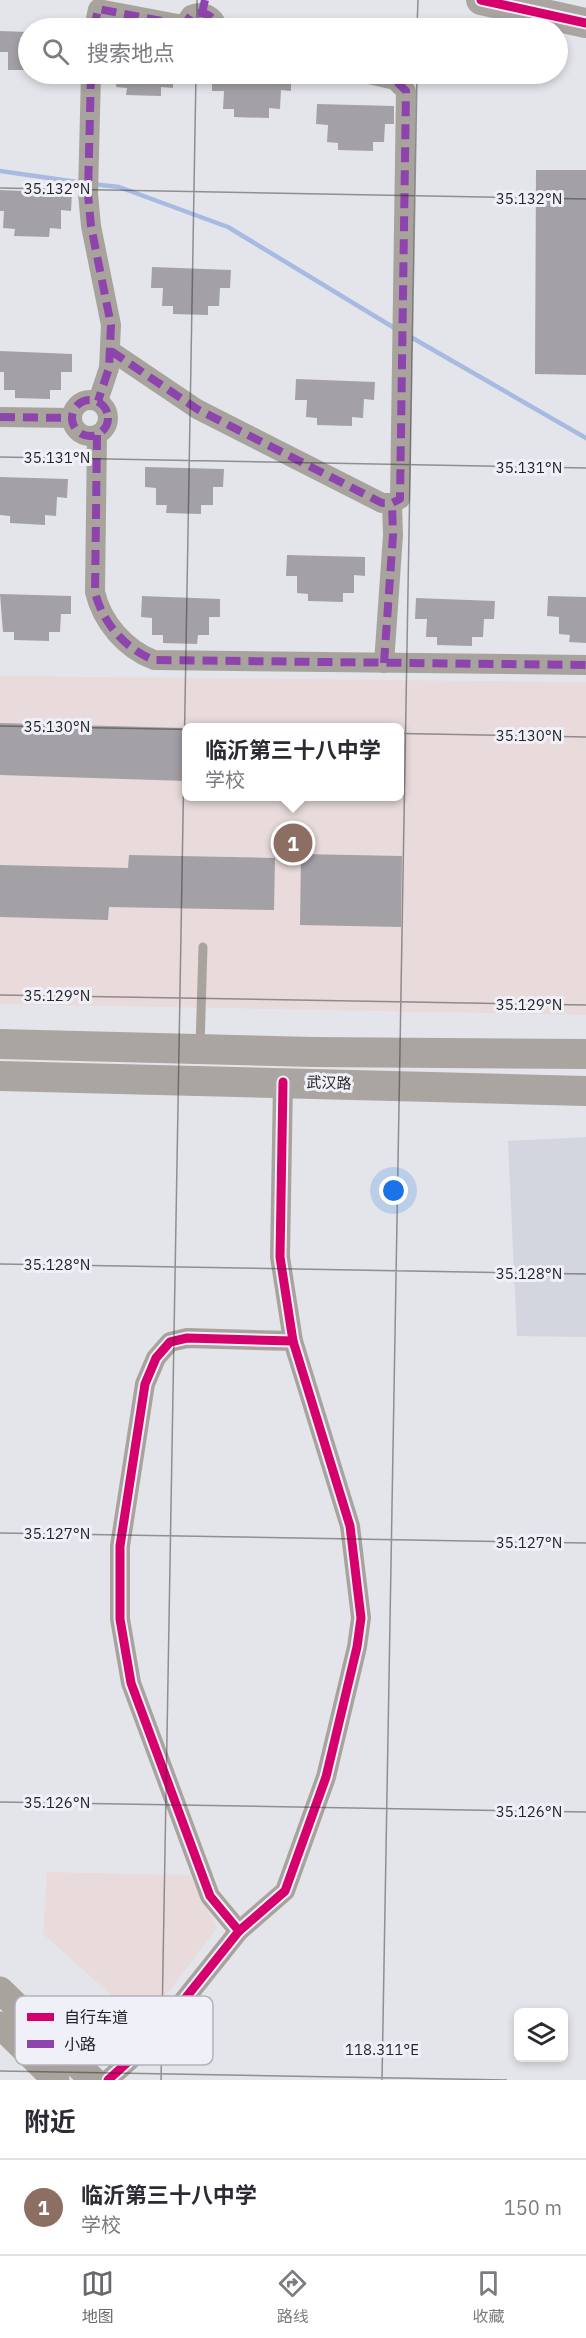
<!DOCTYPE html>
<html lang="zh">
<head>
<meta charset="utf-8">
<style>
  :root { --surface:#fff; --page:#f2f2f3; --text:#2b2b33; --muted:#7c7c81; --line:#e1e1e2; --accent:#68696d }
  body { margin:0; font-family:"IBM Plex Sans","Noto Sans SC",sans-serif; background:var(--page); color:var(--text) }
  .controls { position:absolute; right:18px; bottom:18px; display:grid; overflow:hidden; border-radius:9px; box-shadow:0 3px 9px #0003 }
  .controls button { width:54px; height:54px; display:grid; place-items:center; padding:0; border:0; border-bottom:2px solid var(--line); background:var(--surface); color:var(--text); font:30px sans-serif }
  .you { position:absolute; left:394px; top:1191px; width:21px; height:21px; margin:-15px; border:4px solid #fff; border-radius:50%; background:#1a73e8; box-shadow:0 0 0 9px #1a73e833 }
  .badge { display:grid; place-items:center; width:39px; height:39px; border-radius:50%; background:var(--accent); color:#fff; font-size:20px; font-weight:700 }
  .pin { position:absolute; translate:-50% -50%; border:3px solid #fff; box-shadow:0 2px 6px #0006 }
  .popup { position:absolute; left:182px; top:723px; width:222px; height:78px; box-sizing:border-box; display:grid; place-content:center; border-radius:9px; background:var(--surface); filter:drop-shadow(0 2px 4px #0005); font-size:20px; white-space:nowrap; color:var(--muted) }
  .popup b { font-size:22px; color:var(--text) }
  .popup::after { content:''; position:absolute; left:50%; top:100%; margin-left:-12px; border:12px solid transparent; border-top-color:var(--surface) }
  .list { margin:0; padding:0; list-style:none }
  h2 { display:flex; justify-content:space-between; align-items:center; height:78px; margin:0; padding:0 24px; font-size:26px }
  h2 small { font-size:20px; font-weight:400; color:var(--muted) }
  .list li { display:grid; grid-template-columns:39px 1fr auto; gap:18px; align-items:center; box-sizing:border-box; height:96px; padding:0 24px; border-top:2px solid var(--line) }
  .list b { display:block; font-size:22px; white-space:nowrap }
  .list p { margin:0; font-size:20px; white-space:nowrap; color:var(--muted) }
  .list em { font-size:20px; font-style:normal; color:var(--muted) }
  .icon { flex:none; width:33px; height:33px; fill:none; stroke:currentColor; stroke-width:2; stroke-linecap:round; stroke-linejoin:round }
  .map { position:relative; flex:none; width:586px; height:2080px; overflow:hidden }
  .search { position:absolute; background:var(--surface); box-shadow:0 3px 9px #0003; left:18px; right:18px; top:18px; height:66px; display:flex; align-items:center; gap:15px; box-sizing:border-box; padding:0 21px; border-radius:33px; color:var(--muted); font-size:22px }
  .sheet { height:174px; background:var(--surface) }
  nav { display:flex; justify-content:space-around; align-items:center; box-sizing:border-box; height:84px; border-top:2px solid var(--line); background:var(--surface); font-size:16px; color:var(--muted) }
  nav a { display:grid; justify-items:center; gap:3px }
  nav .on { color:var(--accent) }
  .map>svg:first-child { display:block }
  .built { fill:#d3d5df }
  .education { fill:#e9dbdb; fill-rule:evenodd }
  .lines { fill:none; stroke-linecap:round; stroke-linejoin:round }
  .stream { stroke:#a6bae2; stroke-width:4.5 }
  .building { fill:#a3a1a5 }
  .service { stroke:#a8a49d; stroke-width:9 }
  .minor { stroke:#a8a49d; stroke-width:20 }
  .secondary { stroke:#a8a39d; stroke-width:27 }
  .primary { stroke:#aaa5a0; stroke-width:30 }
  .quiet { stroke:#8e44ad; stroke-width:8; stroke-dasharray:15 8; stroke-linecap:butt }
  .cycleway-casing { stroke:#f0f0f9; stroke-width:13 }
  .cycleway { stroke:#d6006c; stroke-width:9 }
  .ticks { fill:none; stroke:#262629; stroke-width:1.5; stroke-opacity:0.45 }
  .labels { text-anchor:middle; stroke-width:6; stroke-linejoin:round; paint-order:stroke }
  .street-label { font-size:15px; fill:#262629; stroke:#f0f0f9 }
  .key { fill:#f0f0f9; stroke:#b3b3bb; stroke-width:1.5 }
  .key-label { font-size:16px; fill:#262629 }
  .ticks-label { font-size:15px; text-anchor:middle; fill:#262629; stroke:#f0f0f9; stroke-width:6; stroke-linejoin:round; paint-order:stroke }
</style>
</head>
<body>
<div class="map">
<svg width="586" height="2080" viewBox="0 0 586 2080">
  <rect width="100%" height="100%" fill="#e4e5ea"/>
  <path class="built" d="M 586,1137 L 586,1337 L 517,1336 L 508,1141 Z"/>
  <g class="education">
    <path d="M 0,676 L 586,682 L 586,1015 L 0,1004 ZM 186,728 L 400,728 L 400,796 L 186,796 Z"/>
    <path d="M 47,1872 L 190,1875 L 217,1928 L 144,2024 L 43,1934 Z"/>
  </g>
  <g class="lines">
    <g class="stream">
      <path d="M 0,171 L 84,183"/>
      <path d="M 92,184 L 119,187 L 228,227 L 396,329"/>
      <path d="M 409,336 L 586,438"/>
    </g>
  </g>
  <g class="building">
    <path d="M 0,31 L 28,32 L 28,70 L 8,70 L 8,52 L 0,52 Z"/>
    <path d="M 116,74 L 173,74 L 173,88 L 161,87 L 161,96 L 126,95 L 127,88 L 116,87 Z"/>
    <path d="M 212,74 L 291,74 L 291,91 L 281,90 L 280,109 L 269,108 L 269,118 L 234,117 L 234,109 L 223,109 L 224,91 L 212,91 Z"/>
    <path d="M 317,104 L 394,106 L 394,124 L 385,124 L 384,142 L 373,142 L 373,151 L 338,150 L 338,143 L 327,142 L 328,125 L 316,124 Z"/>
    <path d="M 536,170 L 586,170 L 586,375 L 535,374 Z"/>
    <path d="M 0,190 L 72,193 L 71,211 L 61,210 L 61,229 L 50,228 L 49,237 L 14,236 L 15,229 L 3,228 L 4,211 L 0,211 Z"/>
    <path d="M 152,267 L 231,270 L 230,288 L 220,288 L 219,306 L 208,306 L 208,315 L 173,314 L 173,306 L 162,306 L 163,288 L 151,288 Z"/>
    <path d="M 0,351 L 72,354 L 72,372 L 61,372 L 61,390 L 50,390 L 50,399 L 15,398 L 15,390 L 4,390 L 4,372 L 0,372 Z"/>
    <path d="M 296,379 L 375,382 L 374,400 L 364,399 L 363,418 L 352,417 L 352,426 L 317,425 L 317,418 L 306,417 L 307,400 L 295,400 Z"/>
    <path d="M 145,467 L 224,469 L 223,487 L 213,487 L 213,505 L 201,505 L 201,514 L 166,513 L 167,505 L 156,505 L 156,488 L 145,487 Z"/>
    <path d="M 0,477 L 68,479 L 67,498 L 57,497 L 56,516 L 45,515 L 45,525 L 10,523 L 10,516 L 0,515 Z"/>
    <path d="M 287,555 L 365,557 L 365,576 L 354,575 L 354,593 L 343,593 L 343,602 L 308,601 L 308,594 L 297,593 L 297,576 L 286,576 Z"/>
    <path d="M 0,594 L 71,596 L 71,614 L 61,614 L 60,632 L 49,632 L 49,641 L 14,640 L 14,632 L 3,632 Z"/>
    <path d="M 142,596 L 220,599 L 220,617 L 209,617 L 209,635 L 198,635 L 197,644 L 163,643 L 163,635 L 152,635 L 152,618 L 141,617 Z"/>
    <path d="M 548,596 L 586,597 L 586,643 L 569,642 L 570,635 L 559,634 L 559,617 L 547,616 Z"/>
    <path d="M 416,598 L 495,601 L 494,619 L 484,619 L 483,637 L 472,637 L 472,646 L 437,645 L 437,637 L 426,637 L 427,619 L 415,619 Z"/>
    <path d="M 0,723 L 186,728 L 186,781 L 0,775 Z"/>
    <path d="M 301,854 L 402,856 L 401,927 L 300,925 Z"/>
    <path d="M 129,855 L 275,858 L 274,910 L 109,907 L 108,920 L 0,917 L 0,865 L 128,868 Z"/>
  </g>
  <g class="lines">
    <path class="service" d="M 200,1047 L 203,947"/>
    <g class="minor">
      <path d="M 94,28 L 98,9 L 183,25"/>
      <path d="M 182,28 L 191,15 C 203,10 214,15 218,28"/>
      <path d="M 91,74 L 88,194 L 91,226 L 111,325 L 109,368 L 98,401"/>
      <path d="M 111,351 L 197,409 L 382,503 L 392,503 L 400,499 L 406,91 L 395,80 L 369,74"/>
      <circle cx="90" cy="418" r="18"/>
      <path d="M 0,417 L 72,418"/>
      <path d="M 97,435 L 95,592 C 102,622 125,649 154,660 L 586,665"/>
      <path d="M 384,663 L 393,535 L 392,503"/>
      <path d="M 239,1931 L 285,1891 L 326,1777 L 357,1647 L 361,1618 L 350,1526 L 293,1341 L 280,1257 L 283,1082"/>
      <path d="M 108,2080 L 152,2040 L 239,1931 L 210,1896 L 131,1683 L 120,1619 L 120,1546 L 145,1384 L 156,1358 L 170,1342 L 187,1338 L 293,1341"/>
    </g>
    <g class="secondary">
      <path d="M 0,1990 L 93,2080"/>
      <path d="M 0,2025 L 56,2080"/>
    </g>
    <g class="primary">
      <path d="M 481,0 L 586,23"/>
      <path d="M 0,1044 L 313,1052 L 586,1054"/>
      <path d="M 0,1076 L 586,1091"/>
    </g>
    <g class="quiet">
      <path d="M 202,13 L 205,0"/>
      <path d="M 94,28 L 98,9 L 183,25"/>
      <path d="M 182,28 L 191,15 C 203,10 214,15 218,28"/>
      <path d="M 91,74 L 88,194 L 91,226 L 111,325 L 109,368 L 98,401"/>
      <path d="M 111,351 L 197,409 L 382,503 L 392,503 L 400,499 L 406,91 L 395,80 L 369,74"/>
      <circle cx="90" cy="418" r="18"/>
      <path d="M 0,417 L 72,418"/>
      <path d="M 97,435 L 95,592 C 102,622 125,649 154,660 L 586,665"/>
      <path d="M 384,663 L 393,535 L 392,503"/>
    </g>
    <g class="cycleway-casing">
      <g id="cycleway">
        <path d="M 481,0 L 586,23"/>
        <path d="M 239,1931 L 285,1891 L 326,1777 L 357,1647 L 361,1618 L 350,1526 L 293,1341 L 280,1257 L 283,1082"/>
        <path d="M 108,2080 L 152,2040 L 239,1931 L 210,1896 L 131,1683 L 120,1619 L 120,1546 L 145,1384 L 156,1358 L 170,1342 L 187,1338 L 293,1341"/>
      </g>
    </g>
    <use href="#cycleway" class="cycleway"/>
  </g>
  <path class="ticks" d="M 197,28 L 197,0M 417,28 L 418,0M 0,188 L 586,199M 0,457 L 586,468M 0,726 L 586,737M 0,995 L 586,1005M 0,1264 L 586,1274M 0,1533 L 586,1543M 0,1802 L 586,1812M 0,2071 L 507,2080M 161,2080 L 196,74M 382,2080 L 417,74"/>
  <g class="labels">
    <g class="street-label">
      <text transform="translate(329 1083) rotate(2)" y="5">武汉路</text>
    </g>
  </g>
  <rect x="15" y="1996" width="198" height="69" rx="9" class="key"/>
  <rect x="27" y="2013" width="27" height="8" fill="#d6006c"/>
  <rect x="27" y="2040" width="27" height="8" fill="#8e44ad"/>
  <g class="key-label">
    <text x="64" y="2023">自行车道</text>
    <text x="64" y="2050">小路</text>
  </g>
  <g class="ticks-label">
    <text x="57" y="194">35.132°N</text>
    <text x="529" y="204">35.132°N</text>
    <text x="57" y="463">35.131°N</text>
    <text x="529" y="473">35.131°N</text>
    <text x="57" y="732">35.130°N</text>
    <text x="529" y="741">35.130°N</text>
    <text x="57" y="1001">35.129°N</text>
    <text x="529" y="1010">35.129°N</text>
    <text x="57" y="1270">35.128°N</text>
    <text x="529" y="1279">35.128°N</text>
    <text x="57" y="1539">35.127°N</text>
    <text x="529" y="1548">35.127°N</text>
    <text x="57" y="1808">35.126°N</text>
    <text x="529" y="1817">35.126°N</text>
    <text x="382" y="2055">118.311°E</text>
  </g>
</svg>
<div class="controls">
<button><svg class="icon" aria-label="layers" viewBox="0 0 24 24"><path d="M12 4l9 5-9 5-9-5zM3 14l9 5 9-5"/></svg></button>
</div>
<div class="you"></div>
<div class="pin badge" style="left:293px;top:843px;background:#8d6e63">1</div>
<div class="popup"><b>临沂第三十八中学</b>学校</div>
<div class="search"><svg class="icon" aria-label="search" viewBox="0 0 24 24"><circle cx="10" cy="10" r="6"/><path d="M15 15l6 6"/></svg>搜索地点</div>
</div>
<section class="sheet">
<h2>附近<small></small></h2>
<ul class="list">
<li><span class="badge" style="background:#8d6e63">1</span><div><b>临沂第三十八中学</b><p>学校</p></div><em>150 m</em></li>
</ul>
</section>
<nav>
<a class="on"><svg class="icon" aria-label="map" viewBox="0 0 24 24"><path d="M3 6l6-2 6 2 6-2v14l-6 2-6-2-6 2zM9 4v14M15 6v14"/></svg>地图</a>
<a><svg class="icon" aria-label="directions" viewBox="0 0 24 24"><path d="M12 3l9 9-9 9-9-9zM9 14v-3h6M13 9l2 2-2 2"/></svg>路线</a>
<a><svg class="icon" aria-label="saved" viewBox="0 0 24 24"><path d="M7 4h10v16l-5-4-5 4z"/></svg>收藏</a>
</nav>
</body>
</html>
